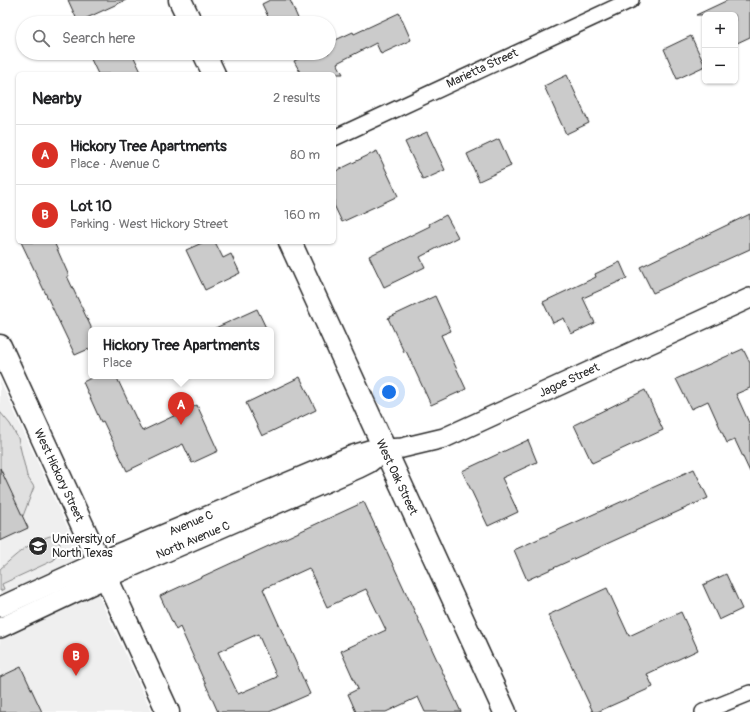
<!DOCTYPE html>
<html lang="en">
<head>
<meta charset="utf-8">
<style>
  :root { --surface:#fff; --page:#f2f2f2; --text:#202124; --muted:#757577; --line:#e0e0e0; --accent:#d93025 }
  body { margin:0; font-family:Pangolin,sans-serif; background:var(--page); color:var(--text) }
  .controls { position:absolute; right:12px; top:12px; display:grid; overflow:hidden; border-radius:6px; box-shadow:0 1px 3px #0004 }
  .controls button { width:36px; height:36px; display:grid; place-items:center; padding:0; border:0; border-bottom:1px solid var(--line); background:var(--surface); color:var(--text); font:20px sans-serif }
  .you { position:absolute; left:389px; top:392px; width:14px; height:14px; margin:-10px; border:3px solid #fff; border-radius:50%; background:#1a73e8; box-shadow:0 0 0 6px #1a73e833 }
  .badge { display:grid; place-items:center; width:26px; height:26px; border-radius:50%; background:var(--accent); color:#fff; font-size:13px; font-weight:700 }
  .pin { position:absolute; translate:-50% -33px; filter:drop-shadow(0 1px 2px #0008) }
  .pin::after { content:''; position:absolute; top:21px; width:14px; height:12px; background:inherit; clip-path:polygon(0 0,100% 0,50% 100%) }
  .popup { position:absolute; left:88px; top:327px; width:186px; height:52px; box-sizing:border-box; display:grid; place-content:center; border-radius:6px; background:var(--surface); filter:drop-shadow(0 1px 3px #0005); font-size:13px; white-space:nowrap; color:var(--muted) }
  .popup b { font-size:15px; color:var(--text) }
  .popup::after { content:''; position:absolute; left:50%; top:100%; margin-left:-8px; border:8px solid transparent; border-top-color:var(--surface) }
  .list { margin:0; padding:0; list-style:none }
  h2 { display:flex; justify-content:space-between; align-items:center; height:52px; margin:0; padding:0 16px; font-size:17px }
  h2 small { font-size:13px; font-weight:400; color:var(--muted) }
  .list li { display:grid; grid-template-columns:26px 1fr auto; gap:12px; align-items:center; box-sizing:border-box; height:60px; padding:0 16px; border-top:1px solid var(--line) }
  .list b { display:block; font-size:15px; white-space:nowrap }
  .list p { margin:0; font-size:13px; white-space:nowrap; color:var(--muted) }
  .list em { font-size:13px; font-style:normal; color:var(--muted) }
  .icon { flex:none; width:22px; height:22px; fill:none; stroke:currentColor; stroke-width:2; stroke-linecap:round; stroke-linejoin:round }
  .map { position:relative; flex:none; width:750px; height:712px; overflow:hidden }
  .search { position:absolute; background:var(--surface); box-shadow:0 1px 3px #0004; left:16px; top:16px; width:320px; height:44px; display:flex; align-items:center; gap:10px; box-sizing:border-box; padding:0 14px; border-radius:22px; color:var(--muted); font-size:15px }
  .panel { position:absolute; background:var(--surface); box-shadow:0 1px 3px #0004; left:16px; top:72px; width:320px; height:172px; border-radius:6px }
  .map>svg:first-child { display:block }
  .built { fill:#efefef }
  .green { fill:#e0e0e0; stroke:#868686 }
  .building { fill:#cbcbcb; stroke:#2b2b2b; fill-rule:evenodd }
  .lines { fill:none; stroke-linecap:round; stroke-linejoin:round }
  .minor-casing { stroke:#2b2b2b; stroke-width:18 }
  .tertiary-casing { stroke:#2b2b2b; stroke-width:22 }
  .secondary-casing { stroke:#2b2b2b; stroke-width:25 }
  .minor { stroke:#fff; stroke-width:15 }
  .tertiary { stroke:#fff; stroke-width:19 }
  .secondary { stroke:#fff; stroke-width:22 }
  .labels { text-anchor:middle; stroke-width:4; stroke-linejoin:round; paint-order:stroke }
  .street-label { font-size:12px; fill:#2b2b2b; stroke:#fff }
  .poi-label { font-size:12px; fill:#2b2b2b; stroke:#fff; text-anchor:start }
</style>
</head>
<body>
<div class="map">
<svg width="750" height="712" viewBox="0 0 750 712">
  <rect width="100%" height="100%" fill="#fff"/>
  <filter id="ink" filterUnits="userSpaceOnUse"><feTurbulence type="fractalNoise" baseFrequency=".025" numOctaves="2"/><feDisplacementMap in="SourceGraphic" scale="8" xChannelSelector="R" yChannelSelector="G"/><feConvolveMatrix kernelMatrix="1 2 1 2 8 2 1 2 1" color-interpolation-filters="sRGB"/></filter>
  <g filter="url(#ink)">
    <path class="built" d="M 0,380 L 152,712 L 0,712 Z"/>
    <g class="green">
      <path d="M 0,412 L 10,424 L 18,438 L 27,476 L 34,487 L 23,516 L 0,489 Z"/>
      <path d="M 50,536 L 57,538 L 60,544 L 54,560 L 2,584 L 4,589 L 0,591 L 0,569 C 16,555 29,542 50,536 Z"/>
    </g>
    <g class="building">
      <path d="M 68,0 L 126,0 L 78,22 Z"/>
      <path d="M 270,0 L 290,0 L 300,23 L 271,23 L 262,4 Z"/>
      <path d="M 728,0 L 750,0 L 750,37 L 735,44 L 735,15 L 696,15 Z"/>
      <path d="M 399,13 L 411,40 L 381,54 L 376,43 L 337,63 L 343,74 L 301,74 L 294,61 L 310,53 L 329,53 L 329,43 L 353,32 L 354,34 Z"/>
      <path d="M 691,36 L 705,66 L 677,79 L 664,49 Z"/>
      <path d="M 88,53 L 132,53 L 142,74 L 98,74 Z"/>
      <path d="M 567,75 L 589,123 L 566,134 L 544,86 Z"/>
      <path d="M 427,132 L 445,170 L 423,180 L 405,142 Z"/>
      <path d="M 499,139 L 511,166 L 479,181 L 467,154 Z"/>
      <path d="M 377,151 L 398,196 L 342,222 L 334,205 L 334,172 Z"/>
      <path d="M 750,214 L 750,249 L 653,293 L 640,267 Z"/>
      <path d="M 446,215 L 458,237 L 420,257 L 425,267 L 384,287 L 369,256 L 430,226 L 429,224 Z"/>
      <path d="M 21,242 L 54,242 L 69,276 L 67,276 L 91,327 L 91,348 L 75,355 Z"/>
      <path d="M 204,242 L 215,242 L 223,258 L 231,254 L 240,273 L 205,290 L 186,250 Z"/>
      <path d="M 620,262 L 627,278 L 583,298 L 595,323 L 571,334 L 564,318 L 553,323 L 543,302 L 596,277 L 595,274 Z"/>
      <path d="M 435,296 L 451,331 L 441,335 L 466,389 L 431,405 L 406,351 L 404,352 L 388,318 Z"/>
      <path d="M 257,309 L 267,330 L 211,330 Z"/>
      <path d="M 743,349 L 750,363 L 750,388 L 736,394 L 750,425 L 750,472 L 735,440 L 727,443 L 708,401 L 691,409 L 676,379 Z"/>
      <path d="M 95,376 L 116,376 L 142,431 L 197,405 L 218,451 L 192,463 L 183,444 L 127,471 L 103,421 L 101,422 L 83,382 Z"/>
      <path d="M 300,377 L 316,410 L 262,436 L 246,403 Z"/>
      <path d="M 645,390 L 663,430 L 592,463 L 574,425 Z"/>
      <path d="M 528,440 L 537,462 L 502,478 L 518,512 L 488,526 L 462,471 Z"/>
      <path d="M 0,468 L 28,528 L 0,541 Z"/>
      <path d="M 694,469 L 708,498 L 527,580 L 514,550 Z"/>
      <path d="M 364,502 L 461,712 L 425,712 L 418,697 L 386,712 L 356,712 L 348,694 L 358,689 L 341,651 L 386,630 L 366,589 L 327,607 L 309,568 L 263,589 L 310,694 L 269,712 L 218,712 L 180,627 L 176,630 L 160,596 ZM 258,634 L 277,677 L 238,694 L 218,652 Z"/>
      <path d="M 726,574 L 742,609 L 719,620 L 703,585 Z"/>
      <path d="M 607,588 L 629,636 L 681,612 L 698,650 L 647,674 L 653,687 L 597,712 L 593,712 L 548,615 Z"/>
      <path d="M 21,667 L 42,712 L 0,712 L 0,677 Z"/>
    </g>
    <g class="lines">
      <g class="minor-casing">
        <g id="minor">
          <path d="M 334,138 L 631,0"/>
          <path d="M 703,712 L 750,693"/>
        </g>
      </g>
      <g class="tertiary-casing">
        <g id="tertiary">
          <path d="M 0,607 L 98,562 L 353,455 L 369,450 L 402,448 L 444,438 L 750,298"/>
          <path d="M 0,628 L 106,578 L 359,468 L 369,463 L 385,450"/>
        </g>
      </g>
      <g class="secondary-casing">
        <g id="secondary">
          <path d="M 180,0 L 191,23"/>
          <path d="M 204,53 L 214,74"/>
          <path d="M 290,242 L 505,712"/>
          <path d="M 0,346 L 168,712"/>
        </g>
      </g>
      <use href="#minor" class="minor"/>
      <use href="#tertiary" class="tertiary"/>
      <use href="#secondary" class="secondary"/>
    </g>
  </g>
  <defs>
    <g id="university-disc" transform="scale(1)"><circle r="9.5" fill="#2b2b2b" stroke="#fff"/><path d="M0-5L7-2L0 1L-7-2ZM-4 1L0 2.5L4 1V4Q0 6-4 4Z" fill="#fff"/></g>
  </defs>
  <g fill-rule="evenodd">
    <use href="#university-disc" x="38" y="546"/>
  </g>
  <g class="labels">
    <g class="street-label">
      <text transform="translate(482 68) rotate(-25)" y="4">Marietta Street</text>
      <text transform="translate(569 380) rotate(-25)" y="4">Jagoe Street</text>
      <text transform="translate(59 475) rotate(65)" y="4">West Hickory Street</text>
      <text transform="translate(397 477) rotate(65)" y="4">West Oak Street</text>
      <text transform="translate(191 523) rotate(-23)" y="4">Avenue C</text>
      <text transform="translate(193 540) rotate(-23)" y="4">North Avenue C</text>
    </g>
    <g class="poi-label">
      <text x="52" y="543">University of<tspan x="52" dy="14">North Texas</tspan></text>
    </g>
  </g>
</svg>
<div class="controls">
<button>+</button>
<button>−</button>
</div>
<div class="you"></div>
<div class="pin badge" style="left:181px;top:425px">A</div>
<div class="popup"><b>Hickory Tree Apartments</b>Place</div>
<div class="pin badge" style="left:76px;top:676px">B</div>
<div class="search"><svg class="icon" aria-label="search" viewBox="0 0 24 24"><circle cx="10" cy="10" r="6"/><path d="M15 15l6 6"/></svg>Search here</div>
<section class="panel">
<h2>Nearby<small>2 results</small></h2>
<ul class="list">
<li><span class="badge">A</span><div><b>Hickory Tree Apartments</b><p>Place · Avenue C</p></div><em>80 m</em></li>
<li><span class="badge">B</span><div><b>Lot 10</b><p>Parking · West Hickory Street</p></div><em>160 m</em></li>
</ul>
</section>
</div>
</body>
</html>
